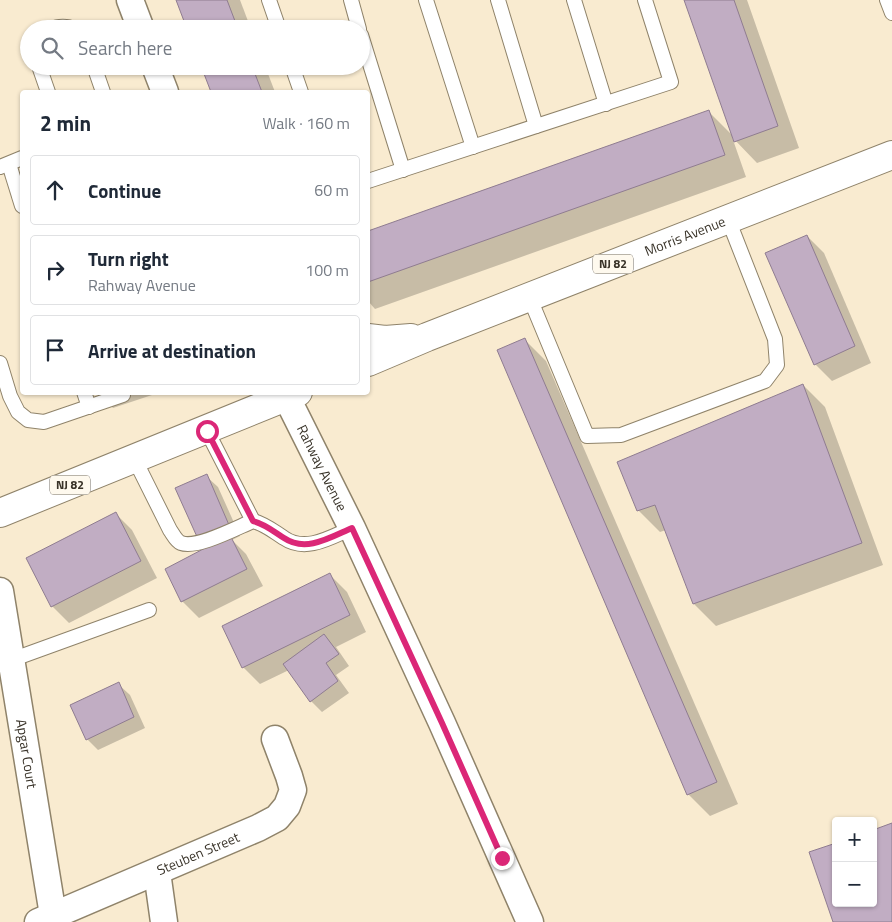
<!DOCTYPE html>
<html lang="en">
<head>
<meta charset="utf-8">
<style>
  :root { --surface:#fff; --page:#f6f6f7; --text:#1f2937; --muted:#747a83; --line:#e0e1e3 }
  body { margin:0; font-family:"Titillium Web",sans-serif; background:var(--page); color:var(--text) }
  .controls { position:absolute; right:15px; bottom:15px; display:grid; overflow:hidden; border-radius:5px; box-shadow:0 1px 4px #0004 }
  .controls button { width:45px; height:45px; display:grid; place-items:center; padding:0; border:0; border-bottom:1px solid var(--line); background:var(--surface); color:var(--text); font:25px sans-serif }
  .stop { position:absolute; width:15px; height:15px; margin:-11px; border:4px solid #db2777; border-radius:50%; background:#fff }
  .stop.end { background:#db2777; border-color:#fff; box-shadow:0 1px 5px #0008 }
  .list { margin:0; padding:0; list-style:none }
  h2 { display:flex; justify-content:space-between; align-items:center; height:65px; margin:0; padding:0 20px; font-size:21px }
  h2 small { font-size:16px; font-weight:400; color:var(--muted) }
  .list li { display:grid; grid-template-columns:32px 1fr auto; gap:15px; align-items:center; box-sizing:border-box; height:70px; margin:0 10px 10px; padding:0 10px; border:1px solid var(--line); border-radius:5px }
  .list b { display:block; font-size:19px; white-space:nowrap }
  .list p { margin:0; font-size:16px; white-space:nowrap; color:var(--muted) }
  .list em { font-size:16px; font-style:normal; color:var(--muted) }
  .icon { flex:none; width:28px; height:28px; fill:none; stroke:currentColor; stroke-width:2; stroke-linecap:round; stroke-linejoin:round }
  .map { position:relative; flex:none; width:892px; height:922px; overflow:hidden }
  .search { position:absolute; background:var(--surface); box-shadow:0 1px 4px #0004; left:20px; top:20px; width:350px; height:55px; display:flex; align-items:center; gap:12px; box-sizing:border-box; padding:0 18px; border-radius:28px; color:var(--muted); font-size:19px }
  .panel { position:absolute; background:var(--surface); box-shadow:0 1px 4px #0004; left:20px; top:90px; width:350px; height:305px; border-radius:5px }
  .map>svg:first-child { display:block }
  .shadow { fill:#0003 }
  .building { fill:#c1adc3; stroke:#8f7c90 }
  .lines { fill:none; stroke-linecap:round; stroke-linejoin:round }
  .service-casing { stroke:#8f836a; stroke-width:16 }
  .minor-casing { stroke:#8f836a; stroke-width:29 }
  .primary-casing { stroke:#8f836a; stroke-width:30 }
  .service { stroke:#fff; stroke-width:14 }
  .minor { stroke:#fff; stroke-width:26 }
  .primary { stroke:#fff; stroke-width:28 }
  .route { stroke:#db2777; stroke-width:6 }
  .labels { text-anchor:middle; stroke-width:4; stroke-linejoin:round; paint-order:stroke }
  .shield { fill:#fef9ee; stroke:#746e64; stroke-width:1 }
  .shield-label { font-size:12px; font-weight:bold; fill:#393329 }
  .street-label { font-size:14px; fill:#393329; stroke:#fef9ee }
</style>
</head>
<body>
<div class="map">
<svg width="892" height="922" viewBox="0 0 892 922">
  <rect width="100%" height="100%" fill="#f9ebd0"/>
  <g class="shadow">
    <path d="M 178,0 L 240,0 L 251,29 L 188,29 Z"/>
    <path d="M 686,0 L 747,0 L 799,148 L 757,163 L 732,137 L 746,177 L 375,309 L 368,301 L 368,233 L 709,112 L 734,137 Z"/>
    <path d="M 202,66 L 265,66 L 275,92 L 212,92 Z"/>
    <path d="M 807,236 L 824,253 L 871,363 L 832,381 L 815,364 Z"/>
    <path d="M 524,339 L 546,361 L 738,804 L 710,816 L 688,794 Z"/>
    <path d="M 803,385 L 825,407 L 883,565 L 716,626 L 694,604 L 666,530 L 660,532 L 638,510 Z"/>
    <path d="M 97,392 L 161,392 L 113,408 Z"/>
    <path d="M 206,476 L 218,487 L 240,536 L 232,540 L 246,554 L 263,586 L 199,618 L 182,601 L 209,548 Z"/>
    <path d="M 115,513 L 132,530 L 157,578 L 69,623 L 52,606 Z"/>
    <path d="M 330,575 L 347,592 L 366,632 L 336,647 L 349,666 L 336,675 L 349,693 L 322,712 L 311,701 L 289,670 L 260,684 L 243,667 Z"/>
    <path d="M 118,684 L 130,695 L 145,728 L 98,750 L 87,739 Z"/>
  </g>
  <g class="building">
    <path d="M 176,0 L 227,0 L 238,29 L 187,29 Z"/>
    <path d="M 684,0 L 734,0 L 778,126 L 734,142 Z"/>
    <path d="M 201,66 L 252,66 L 262,92 L 211,92 Z"/>
    <path d="M 709,110 L 725,155 L 368,282 L 368,231 Z"/>
    <path d="M 807,235 L 855,346 L 814,365 L 765,253 Z"/>
    <path d="M 525,338 L 717,782 L 687,795 L 497,350 Z"/>
    <path d="M 803,384 L 862,543 L 693,604 L 655,505 L 637,511 L 617,462 Z"/>
    <path d="M 207,474 L 229,525 L 198,539 L 175,488 Z"/>
    <path d="M 116,512 L 141,561 L 51,607 L 26,558 Z"/>
    <path d="M 230,535 L 247,569 L 181,602 L 165,569 Z"/>
    <path d="M 330,573 L 350,615 L 242,668 L 222,626 Z"/>
    <path d="M 324,634 L 339,654 L 326,663 L 338,681 L 310,702 L 283,664 Z"/>
    <path d="M 119,682 L 134,717 L 86,740 L 70,705 Z"/>
    <path d="M 892,823 L 892,922 L 833,922 L 809,852 L 836,843 L 836,903 L 873,903 L 873,830 Z"/>
  </g>
  <g class="lines">
    <g class="service-casing">
      <g id="service">
        <path d="M 269,0 L 279,29"/>
        <path d="M 351,0 L 359,29"/>
        <path d="M 426,0 L 473,147"/>
        <path d="M 498,0 L 536,126"/>
        <path d="M 574,0 L 606,104"/>
        <path d="M 887,0 L 892,13"/>
        <path d="M 52,29 C 58,26 68,26 73,29"/>
        <path d="M 361,35 L 403,170"/>
        <path d="M 39,66 L 48,92"/>
        <path d="M 94,66 L 103,92"/>
        <path d="M 292,66 L 301,92"/>
        <path d="M 9,164 L 22,206"/>
        <path d="M 0,167 L 22,158"/>
        <path d="M 368,181 L 671,82 L 645,0"/>
        <path d="M 529,296 L 587,436 L 621,435 L 765,381 L 777,365 L 775,339 L 728,219"/>
        <path d="M 0,363 L 10,396 L 18,412 L 28,420 L 44,422 L 123,395"/>
        <path d="M 84,392 L 89,407"/>
        <path d="M 207,431 L 253,521"/>
        <path d="M 135,460 L 170,530 C 173,534 176,541 181,543 C 197,549 236,528 253,521 C 265,524 273,531 284,538 C 306,553 331,537 352,528"/>
        <path d="M 11,660 L 149,610"/>
      </g>
    </g>
    <g class="minor-casing">
      <g id="minor">
        <path d="M 130,0 L 141,29"/>
        <path d="M 155,66 L 165,92"/>
        <path id="s1" d="M 284,392 L 352,528 L 442,723 L 530,922"/>
        <path id="s2" d="M 0,591 L 53,915"/>
        <path d="M 157,872 L 164,922"/>
        <path id="s3" d="M 38,922 L 258,828 L 277,818 L 287,806 L 293,790 L 289,776 L 275,739"/>
      </g>
    </g>
    <g class="primary-casing">
      <g id="primary">
        <path d="M 368,338 L 385,340 L 411,338"/>
        <path id="s4" d="M 368,362 L 427,337 L 892,155"/>
        <path d="M 0,513 L 298,392"/>
      </g>
    </g>
    <use href="#service" class="service"/>
    <use href="#minor" class="minor"/>
    <use href="#primary" class="primary"/>
  </g>
  <g class="lines">
    <path class="route" d="M 207,431 L 253,521 C 265,524 273,531 284,538 C 306,553 331,537 352,528 L 442,723 L 502,858"/>
  </g>
  <g class="labels">
    <g class="shield">
      <rect x="593" y="254.5" width="40" height="19" rx="4"/>
      <rect x="50" y="475.5" width="40" height="19" rx="4"/>
    </g>
    <g class="shield-label">
      <text x="613" y="268">NJ 82</text>
      <text x="70" y="489">NJ 82</text>
    </g>
    <g class="street-label">
      <text dy="5" stroke="none"><textPath href="#s4" startOffset="341">Morris Avenue</textPath></text>
      <text dy="5" stroke="none"><textPath href="#s1" startOffset="85">Rahway Avenue</textPath></text>
      <text dy="5" stroke="none"><textPath href="#s2" startOffset="165">Apgar Court</textPath></text>
      <text dy="5" stroke="none"><textPath href="#s3" startOffset="174">Steuben Street</textPath></text>
    </g>
  </g>
</svg>
<div class="controls">
<button>+</button>
<button>−</button>
</div>
<div class="stop" style="left:207px;top:431px"></div>
<div class="stop end" style="left:502px;top:858px"></div>
<div class="search"><svg class="icon" aria-label="search" viewBox="0 0 24 24"><circle cx="10" cy="10" r="6"/><path d="M15 15l6 6"/></svg>Search here</div>
<section class="panel">
<h2>2 min<small>Walk · 160 m</small></h2>
<ul class="list">
<li><svg class="icon" aria-label="ahead" viewBox="0 0 24 24"><path d="M12 20V5M6 11l6-6 6 6"/></svg><div><b>Continue</b></div><em>60 m</em></li>
<li><svg class="icon" aria-label="right" viewBox="0 0 24 24"><path d="M7 20v-9h11M14 6l5 5-5 5"/></svg><div><b>Turn right</b><p>Rahway Avenue</p></div><em>100 m</em></li>
<li><svg class="icon" aria-label="arrive" viewBox="0 0 24 24"><path d="M6 21V4h12l-3 4 3 4H6"/></svg><div><b>Arrive at destination</b></div></li>
</ul>
</section>
</div>
</body>
</html>
